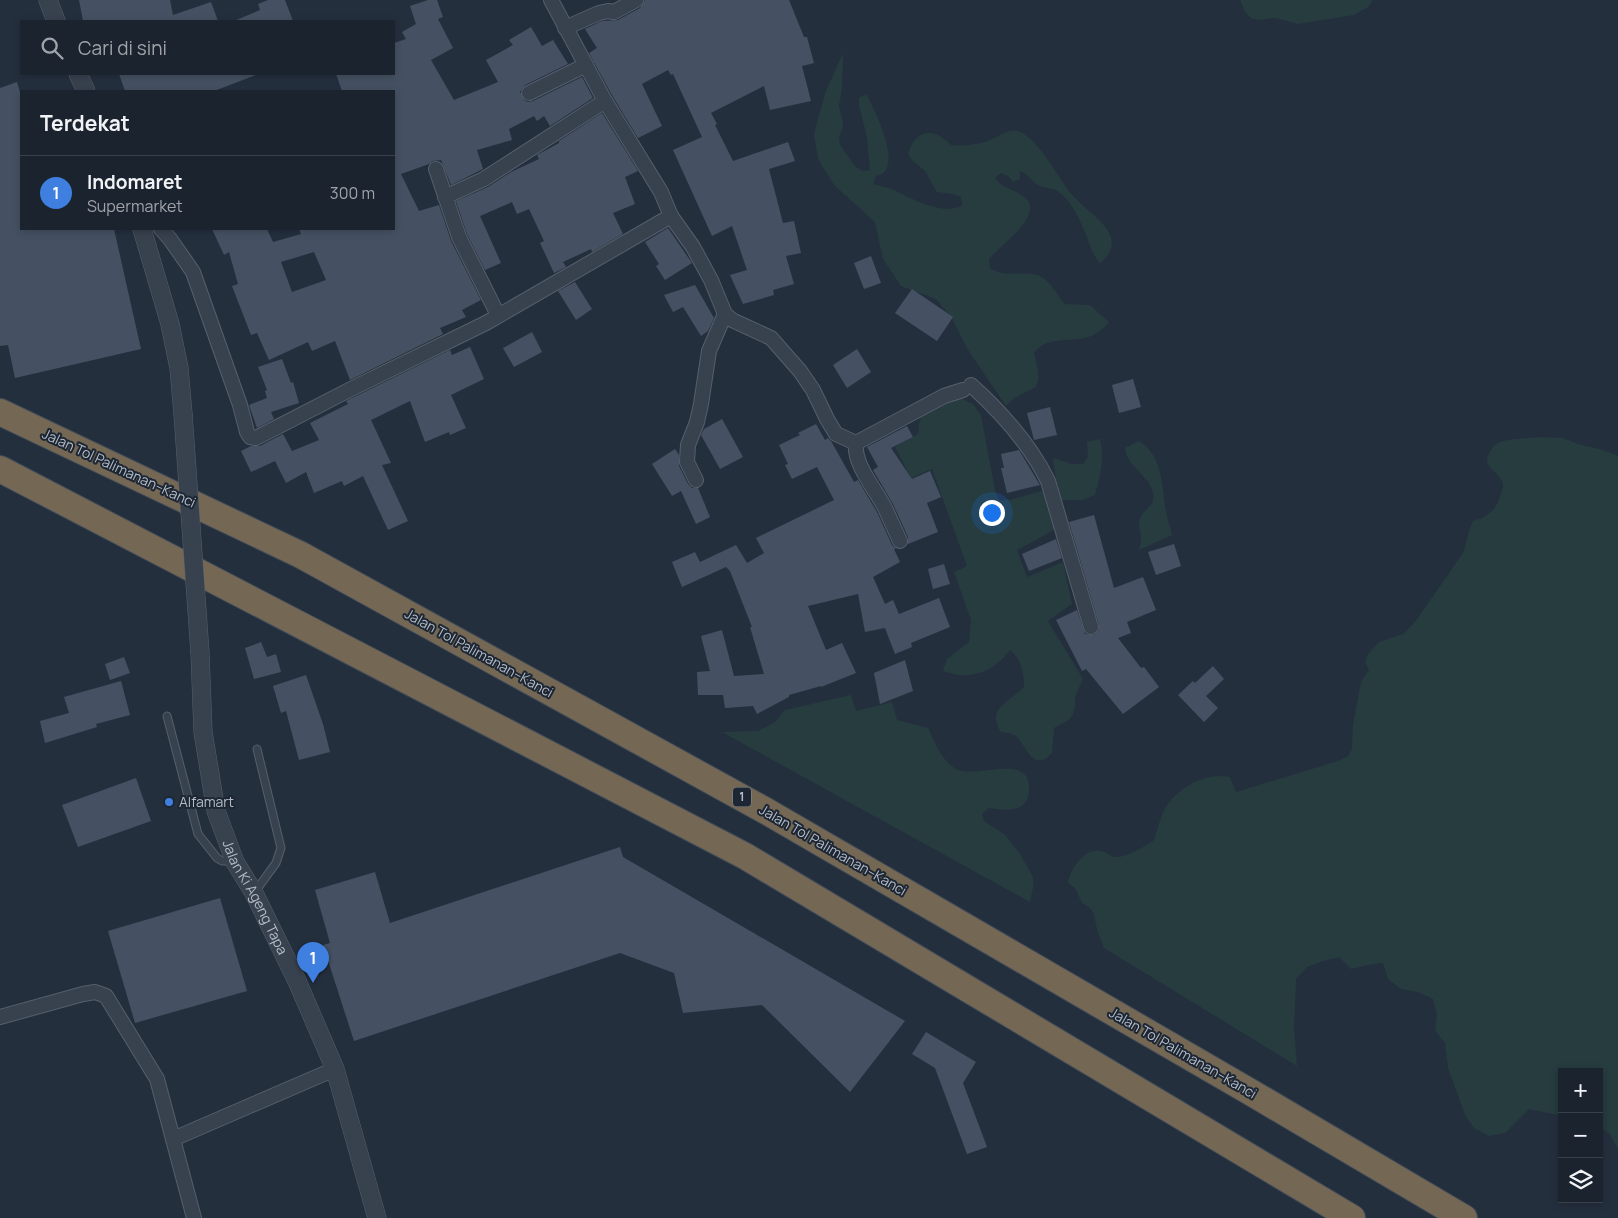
<!DOCTYPE html>
<html lang="id">
<head>
<meta charset="utf-8">
<style>
  :root { --surface:#1b232e; --page:#282f3a; --text:#f1f3f6; --muted:#a0a4aa; --line:#39404a; --accent:#db2777 }
  body { margin:0; font-family:Manrope,sans-serif; background:var(--page); color:var(--text) }
  .controls { position:absolute; right:15px; bottom:15px; display:grid; overflow:hidden; border-radius:0px; box-shadow:0 2px 8px #0003 }
  .controls button { width:45px; height:45px; display:grid; place-items:center; padding:0; border:0; border-bottom:1px solid var(--line); background:var(--surface); color:var(--text); font:25px sans-serif }
  .you { position:absolute; left:991px; top:512px; width:18px; height:18px; margin:-12px; border:4px solid #fff; border-radius:50%; background:#1a73e8; box-shadow:0 0 0 8px #1a73e833 }
  .badge { display:grid; place-items:center; width:32px; height:32px; border-radius:50%; background:var(--accent); color:#fff; font-size:16px; font-weight:700 }
  .pin { position:absolute; translate:-50% -41px; filter:drop-shadow(0 1px 2px #0008) }
  .pin::after { content:''; position:absolute; top:26px; width:18px; height:15px; background:inherit; clip-path:polygon(0 0,100% 0,50% 100%) }
  .list { margin:0; padding:0; list-style:none }
  h2 { display:flex; justify-content:space-between; align-items:center; height:65px; margin:0; padding:0 20px; font-size:21px }
  h2 small { font-size:16px; font-weight:400; color:var(--muted) }
  .list li { display:grid; grid-template-columns:32px 1fr auto; gap:15px; align-items:center; box-sizing:border-box; height:75px; padding:0 20px; border-top:1px solid var(--line) }
  .list b { display:block; font-size:19px; white-space:nowrap }
  .list p { margin:0; font-size:16px; white-space:nowrap; color:var(--muted) }
  .list em { font-size:16px; font-style:normal; color:var(--muted) }
  .icon { flex:none; width:28px; height:28px; fill:none; stroke:currentColor; stroke-width:2; stroke-linecap:round; stroke-linejoin:round }
  .map { position:relative; flex:none; width:1618px; height:1218px; overflow:hidden }
  .search { position:absolute; background:var(--surface); box-shadow:0 2px 8px #0003; left:20px; top:20px; width:375px; height:55px; display:flex; align-items:center; gap:12px; box-sizing:border-box; padding:0 18px; border-radius:0px; color:var(--muted); font-size:19px }
  .panel { position:absolute; background:var(--surface); box-shadow:0 2px 8px #0003; left:20px; top:90px; width:375px; height:140px; border-radius:0px }
  .map>svg:first-child { display:block }
  .green { fill:#263c3f }
  .building { fill:#455162; fill-rule:evenodd }
  .lines { fill:none; stroke-linecap:round; stroke-linejoin:round }
  .service-casing { stroke:#565f6c; stroke-width:9 }
  .minor-casing { stroke:#565f6c; stroke-width:16 }
  .tertiary-casing { stroke:#565f6c; stroke-width:19 }
  .motorway-casing { stroke:#434c59; stroke-width:28 }
  .service { stroke:#38414e; stroke-width:7 }
  .minor { stroke:#38414e; stroke-width:14 }
  .tertiary { stroke:#38414e; stroke-width:18 }
  .motorway { stroke:#746855; stroke-width:26 }
  .tertiary-bridge-casing { stroke:#565f6c; stroke-width:19; stroke-linecap:butt }
  .tertiary-bridge { stroke:#38414e; stroke-width:18 }
  .shop-dot { fill:#3f7fe0; stroke:#1d2633; stroke-width:2 }
  .labels { text-anchor:middle; stroke-width:4; stroke-linejoin:round; paint-order:stroke }
  .shield { fill:#1d2633; stroke:#878f9c; stroke-width:1 }
  .shield-label { font-size:12px; font-weight:bold; fill:#b4bcc9 }
  .street-label { font-size:14px; fill:#b4bcc9; stroke:#1d2633 }
  .poi-label { font-size:14px; fill:#b4bcc9; stroke:#1d2633; text-anchor:start }
</style>
</head>
<body>
<div class="map">
<svg width="1618" height="1218" viewBox="0 0 1618 1218">
  <rect width="100%" height="100%" fill="#242f3e"/>
  <g class="green">
    <path d="M 1240,0 L 1373,0 L 1368,7 L 1354,15 L 1298,24 L 1275,18 L 1258,20 L 1251,18 L 1245,12 Z"/>
    <path d="M 843,53 L 842,89 L 839,106 L 843,122 L 842,130 L 839,137 L 840,145 L 855,166 L 862,171 L 870,170 L 867,137 L 859,105 L 859,97 L 867,95 C 874,110 900,159 883,173 C 881,175 878,175 876,176 L 873,184 C 879,186 886,187 892,189 C 913,199 939,215 962,206 L 961,197 L 953,194 L 937,192 L 925,171 L 912,160 L 908,154 C 915,129 934,127 951,145 C 962,146 974,145 985,142 C 996,139 1006,128 1017,131 C 1040,137 1060,184 1077,200 C 1087,210 1107,224 1111,237 C 1114,248 1108,257 1100,263 C 1091,253 1090,244 1085,232 C 1079,218 1069,195 1053,189 C 1048,188 1043,188 1038,185 C 1031,181 1028,174 1020,171 L 1020,179 L 1013,182 L 1008,176 L 1001,173 L 995,178 C 1002,189 1015,189 1024,197 C 1047,214 999,246 989,259 L 990,268 C 1007,280 1028,268 1043,278 C 1052,283 1058,297 1065,304 L 1090,305 L 1109,322 C 1085,353 1053,328 1034,353 C 1037,368 1041,372 1036,387 L 1016,397 L 1006,406 L 968,350 L 951,317 L 936,299 L 901,286 L 883,259 L 875,222 L 834,185 L 818,159 L 814,134 L 825,93 Z"/>
    <path d="M 956,396 L 973,404 L 981,415 L 995,490 L 999,500 L 1010,500 L 1048,489 L 1056,529 L 1017,550 L 1027,577 L 1063,562 L 1072,604 L 1048,621 L 1083,679 L 1075,697 L 1075,706 L 1073,714 L 1069,720 L 1054,728 L 1052,753 C 1033,773 1027,747 1017,737 C 1013,733 1007,733 1001,732 C 985,708 1011,701 1024,687 C 1024,673 1021,658 1010,650 C 993,673 969,681 943,671 L 947,659 L 969,642 L 971,620 L 954,572 L 967,566 L 932,469 L 911,478 L 895,447 L 918,434 L 919,423 L 923,412 Z"/>
    <path d="M 1538,437 L 1563,438 L 1578,444 L 1603,450 L 1618,456 L 1618,1149 L 1609,1133 L 1599,1127 L 1599,1072 L 1562,1072 L 1562,1116 L 1529,1109 L 1505,1133 L 1489,1136 L 1474,1128 L 1465,1115 L 1448,1068 L 1445,1043 L 1435,1031 L 1437,1015 L 1433,999 L 1418,992 L 1401,989 L 1388,979 L 1383,963 L 1367,965 L 1351,969 L 1339,957 L 1323,961 L 1307,967 L 1296,979 L 1294,1028 L 1297,1066 L 1104,948 L 1097,930 L 1094,914 L 1089,907 L 1082,903 L 1075,888 L 1068,883 C 1070,870 1084,847 1101,851 C 1106,852 1110,856 1115,857 C 1126,858 1146,846 1154,840 C 1158,829 1160,817 1166,807 C 1179,786 1207,772 1230,777 L 1236,792 L 1341,760 L 1348,756 L 1352,749 L 1353,724 L 1361,682 L 1369,670 L 1365,662 L 1368,654 L 1379,642 L 1403,634 L 1415,622 L 1463,553 L 1470,528 L 1473,521 C 1489,517 1497,509 1501,493 C 1502,490 1503,488 1503,485 C 1502,472 1481,469 1489,453 C 1491,450 1493,446 1496,444 C 1505,438 1527,439 1538,437 Z"/>
    <path d="M 1100,439 C 1105,459 1100,476 1095,495 L 1083,500 L 1061,500 L 1054,468 L 1053,458 L 1072,464 L 1083,464 L 1088,457 L 1087,442 Z"/>
    <path d="M 1139,441 C 1165,457 1161,490 1167,516 C 1168,522 1171,529 1172,535 L 1139,550 C 1140,546 1142,541 1141,538 C 1141,531 1137,526 1140,519 C 1143,509 1156,506 1153,493 C 1149,474 1127,468 1125,448 Z"/>
    <path d="M 851,695 L 856,711 L 892,702 L 897,720 L 928,728 C 935,742 941,760 956,769 C 975,780 1033,750 1029,792 C 1027,814 1004,810 989,808 L 982,814 L 984,821 L 1005,835 L 1020,854 L 1032,875 L 1034,883 L 1030,902 L 722,732 L 758,731 L 775,722 L 785,710 Z"/>
  </g>
  <g class="building">
    <path d="M 79,0 L 170,0 L 173,15 L 211,2 L 218,21 L 83,21 Z"/>
    <path d="M 268,0 L 285,0 L 293,21 L 234,21 L 260,10 L 258,4 Z"/>
    <path d="M 428,0 L 437,0 L 443,17 L 438,19 L 453,48 L 431,60 L 454,100 L 498,82 L 486,60 L 513,45 L 509,40 L 531,27 L 542,46 L 553,40 L 568,64 L 574,61 L 525,85 L 520,92 L 524,100 L 528,102 L 533,101 L 582,77 L 593,98 L 550,126 L 544,116 L 537,121 L 534,116 L 509,129 L 512,140 L 477,150 L 483,169 L 451,185 L 441,160 L 433,161 L 429,164 L 401,174 L 419,211 L 439,205 L 451,241 L 481,300 L 462,310 L 466,317 L 440,328 L 443,334 L 350,380 L 335,341 L 312,351 L 308,342 L 269,360 L 257,333 L 251,335 L 232,286 L 238,284 L 229,252 L 224,255 L 212,229 L 267,229 L 273,242 L 301,234 L 299,229 L 394,229 L 394,91 L 342,91 L 336,74 L 394,74 L 394,43 L 406,39 L 402,32 L 416,24 L 410,6 ZM 314,252 L 326,280 L 292,292 L 281,262 Z"/>
    <path d="M 645,0 L 789,0 L 804,37 L 807,37 L 814,63 L 802,66 L 811,101 L 770,110 L 764,86 L 711,113 L 717,124 L 715,125 L 733,161 L 788,142 L 795,161 L 769,169 L 783,223 L 794,221 L 801,253 L 786,256 L 794,284 L 773,290 L 774,295 L 743,304 L 730,275 L 747,270 L 732,226 L 712,236 L 673,150 L 702,137 L 673,74 L 671,75 L 668,70 L 642,84 L 662,126 L 638,138 L 613,97 L 589,53 L 597,48 L 585,29 L 602,21 L 618,20 L 640,8 Z"/>
    <path d="M 119,74 L 256,74 L 256,75 L 214,91 L 125,91 Z"/>
    <path d="M 17,82 L 21,95 L 21,229 L 114,229 L 141,349 L 15,378 L 8,345 L 0,346 L 0,88 Z"/>
    <path d="M 602,113 L 638,171 L 625,177 L 635,204 L 613,213 L 623,234 L 592,252 L 591,249 L 563,262 L 566,267 L 554,273 L 540,243 L 544,241 L 529,209 L 517,214 L 512,202 L 480,216 L 501,263 L 485,270 L 467,234 L 456,201 L 488,187 L 511,172 L 539,159 L 537,155 L 559,143 L 559,141 Z"/>
    <path d="M 668,228 L 692,263 L 665,280 L 656,266 L 659,264 L 645,242 Z"/>
    <path d="M 871,256 L 881,283 L 864,289 L 854,263 Z"/>
    <path d="M 575,282 L 592,309 L 576,320 L 558,291 Z"/>
    <path d="M 695,285 L 714,318 L 708,331 L 701,336 L 683,307 L 673,312 L 664,295 Z"/>
    <path d="M 912,289 L 953,317 L 937,341 L 895,313 Z"/>
    <path d="M 532,332 L 542,352 L 514,367 L 503,348 Z"/>
    <path d="M 470,347 L 484,379 L 451,395 L 466,428 L 450,435 L 449,432 L 425,442 L 410,401 L 371,420 L 391,463 L 382,465 L 408,521 L 388,530 L 363,476 L 344,486 L 342,481 L 314,493 L 306,472 L 286,483 L 275,461 L 251,472 L 241,451 L 251,446 L 260,446 L 283,434 L 292,451 L 319,440 L 310,423 L 348,404 L 346,401 L 450,350 L 452,355 Z"/>
    <path d="M 857,349 L 871,372 L 847,388 L 833,365 Z"/>
    <path d="M 282,359 L 291,383 L 293,382 L 299,403 L 271,412 L 274,419 L 257,428 L 249,405 L 267,398 L 265,391 L 267,390 L 258,367 Z"/>
    <path d="M 1133,379 L 1141,407 L 1119,413 L 1112,385 Z"/>
    <path d="M 1050,407 L 1057,435 L 1034,440 L 1027,413 Z"/>
    <path d="M 722,419 L 743,457 L 720,469 L 701,435 L 704,429 Z"/>
    <path d="M 816,424 L 825,440 L 828,438 L 831,441 L 854,482 L 858,480 L 877,512 L 892,545 L 896,549 L 894,549 L 900,562 L 873,577 L 885,604 L 893,600 L 899,614 L 939,598 L 950,627 L 911,643 L 912,647 L 895,654 L 885,628 L 865,632 L 858,594 L 808,606 L 826,650 L 842,643 L 856,673 L 821,687 L 821,686 L 789,695 L 789,697 L 757,714 L 753,706 L 725,708 L 723,695 L 698,695 L 697,672 L 710,671 L 701,636 L 722,630 L 734,676 L 764,674 L 750,627 L 752,627 L 730,571 L 726,567 L 682,587 L 672,562 L 695,552 L 700,562 L 736,545 L 747,563 L 764,553 L 756,538 L 834,500 L 817,467 L 792,479 L 785,465 L 788,464 L 779,445 L 800,435 L 798,433 Z"/>
    <path d="M 907,426 L 913,437 L 891,448 L 912,479 L 930,471 L 941,497 L 927,503 L 938,532 L 908,544 L 908,537 L 893,504 L 873,470 L 878,467 L 867,447 Z"/>
    <path d="M 675,449 L 679,455 L 679,466 L 688,484 L 692,488 L 698,488 L 710,517 L 696,524 L 681,491 L 672,496 L 652,464 Z"/>
    <path d="M 1019,450 L 1040,485 L 1007,493 L 1001,468 L 1004,468 L 1001,454 Z"/>
    <path d="M 1094,515 L 1114,588 L 1143,577 L 1156,610 L 1127,622 L 1131,633 L 1118,638 L 1141,668 L 1144,667 L 1159,687 L 1123,714 L 1086,669 L 1082,671 L 1056,620 L 1077,610 L 1085,634 L 1094,635 L 1099,630 L 1099,625 L 1069,522 Z"/>
    <path d="M 1056,539 L 1062,558 L 1029,571 L 1022,554 Z"/>
    <path d="M 1174,544 L 1181,566 L 1156,575 L 1148,552 Z"/>
    <path d="M 944,564 L 950,584 L 933,589 L 928,569 Z"/>
    <path d="M 261,642 L 267,657 L 276,654 L 281,672 L 254,679 L 245,648 Z"/>
    <path d="M 124,657 L 130,673 L 110,680 L 105,664 Z"/>
    <path d="M 905,660 L 913,691 L 880,704 L 874,673 Z"/>
    <path d="M 1213,666 L 1224,679 L 1206,696 L 1218,708 L 1204,722 L 1178,695 L 1193,681 L 1195,683 Z"/>
    <path d="M 306,675 L 323,724 L 330,752 L 299,760 L 286,711 L 281,713 L 273,686 Z"/>
    <path d="M 121,681 L 130,715 L 96,724 L 97,727 L 45,743 L 40,721 L 69,713 L 64,697 Z"/>
    <path d="M 136,778 L 151,821 L 78,847 L 62,805 Z"/>
    <path d="M 620,847 L 623,857 L 905,1021 L 850,1092 L 762,1005 L 683,1013 L 674,973 L 620,953 L 354,1041 L 323,945 L 330,943 L 315,890 L 375,872 L 390,923 Z"/>
    <path d="M 220,898 L 247,991 L 135,1023 L 108,931 Z"/>
    <path d="M 926,1032 L 976,1062 L 963,1083 L 987,1147 L 967,1154 L 935,1068 L 912,1054 Z"/>
  </g>
  <g class="lines">
    <g class="service-casing">
      <g id="service">
        <path d="M 167,716 L 198,834 L 217,858 L 222,861 L 234,861"/>
        <path d="M 254,893 L 276,863 L 281,848 L 257,749"/>
      </g>
    </g>
    <g class="minor-casing">
      <g id="minor">
        <path d="M 565,28 L 599,13 L 608,11 L 614,12 L 636,0"/>
        <path d="M 529,93 L 586,65"/>
        <path d="M 436,169 L 459,237 L 498,315"/>
        <path d="M 445,197 L 484,179 L 605,101"/>
        <path d="M 671,216 L 693,247 L 711,280 L 725,314 L 732,320 L 771,338 L 800,371 L 813,390 L 827,419 L 836,434 L 856,443 L 944,396 L 963,390"/>
        <path d="M 161,229 L 170,239 L 193,272 L 240,405 L 247,432 L 250,437 L 256,438 L 353,388 L 486,323 L 671,216 L 661,192 L 605,101 L 551,0"/>
        <path d="M 971,385 C 1001,412 1030,444 1048,481 L 1091,627"/>
        <path d="M 856,443 C 853,464 876,490 885,508 C 890,519 895,530 900,541"/>
        <path d="M 696,480 L 687,462 L 688,445 L 697,422 L 701,404 L 709,351 L 725,314"/>
        <path d="M 0,1017 L 83,994 L 95,992 L 106,996 L 157,1079 L 194,1218"/>
        <path d="M 173,1139 L 335,1069"/>
      </g>
    </g>
    <g class="tertiary-casing">
      <g id="tertiary">
        <path d="M 48,0 L 56,21"/>
        <path d="M 78,74 L 86,91"/>
        <path d="M 142,229 L 170,324 L 179,368 L 183,414"/>
        <path id="s1" d="M 200,653 L 203,732 L 216,811 L 235,862 L 254,893 L 297,981 L 335,1069 L 377,1218"/>
      </g>
    </g>
    <g class="motorway-casing">
      <g id="motorway">
        <path d="M 0,412 L 301,555 L 766,811 L 1252,1093 L 1464,1218"/>
        <path d="M 0,469 L 745,856 L 1352,1218"/>
      </g>
    </g>
    <use href="#service" class="service"/>
    <use href="#minor" class="minor"/>
    <use href="#tertiary" class="tertiary"/>
    <use href="#motorway" class="motorway"/>
    <g class="tertiary-bridge-casing">
      <path id="tertiary-bridge" d="M 183,414 L 200,653"/>
    </g>
    <use href="#tertiary-bridge" class="tertiary-bridge"/>
  </g>
  <circle class="shop-dot" cx="169" cy="802" r="5"/>
  <g class="labels">
    <rect class="shield" x="733" y="787.5" width="18" height="19" rx="4"/>
    <g class="shield-label">
      <text x="742" y="801">1</text>
    </g>
    <g class="street-label">
      <text transform="translate(119 468) rotate(25)" y="5">Jalan Tol Palimanan–Kanci</text>
      <text transform="translate(479 653) rotate(29)" y="5">Jalan Tol Palimanan–Kanci</text>
      <text transform="translate(833 850) rotate(30)" y="5">Jalan Tol Palimanan–Kanci</text>
      <text dy="5" stroke="none"><textPath href="#s1" startOffset="254">Jalan Ki Ageng Tapa</textPath></text>
      <text transform="translate(1183 1053) rotate(30)" y="5">Jalan Tol Palimanan–Kanci</text>
    </g>
    <g class="poi-label">
      <text x="179" y="807">Alfamart</text>
    </g>
  </g>
</svg>
<div class="controls">
<button>+</button>
<button>−</button>
<button><svg class="icon" aria-label="layers" viewBox="0 0 24 24"><path d="M12 4l9 5-9 5-9-5zM3 14l9 5 9-5"/></svg></button>
</div>
<div class="you"></div>
<div class="pin badge" style="left:313px;top:983px;background:#3f7fe0">1</div>
<div class="search"><svg class="icon" aria-label="search" viewBox="0 0 24 24"><circle cx="10" cy="10" r="6"/><path d="M15 15l6 6"/></svg>Cari di sini</div>
<section class="panel">
<h2>Terdekat<small></small></h2>
<ul class="list">
<li><span class="badge" style="background:#3f7fe0">1</span><div><b>Indomaret</b><p>Supermarket</p></div><em>300 m</em></li>
</ul>
</section>
</div>
</body>
</html>
